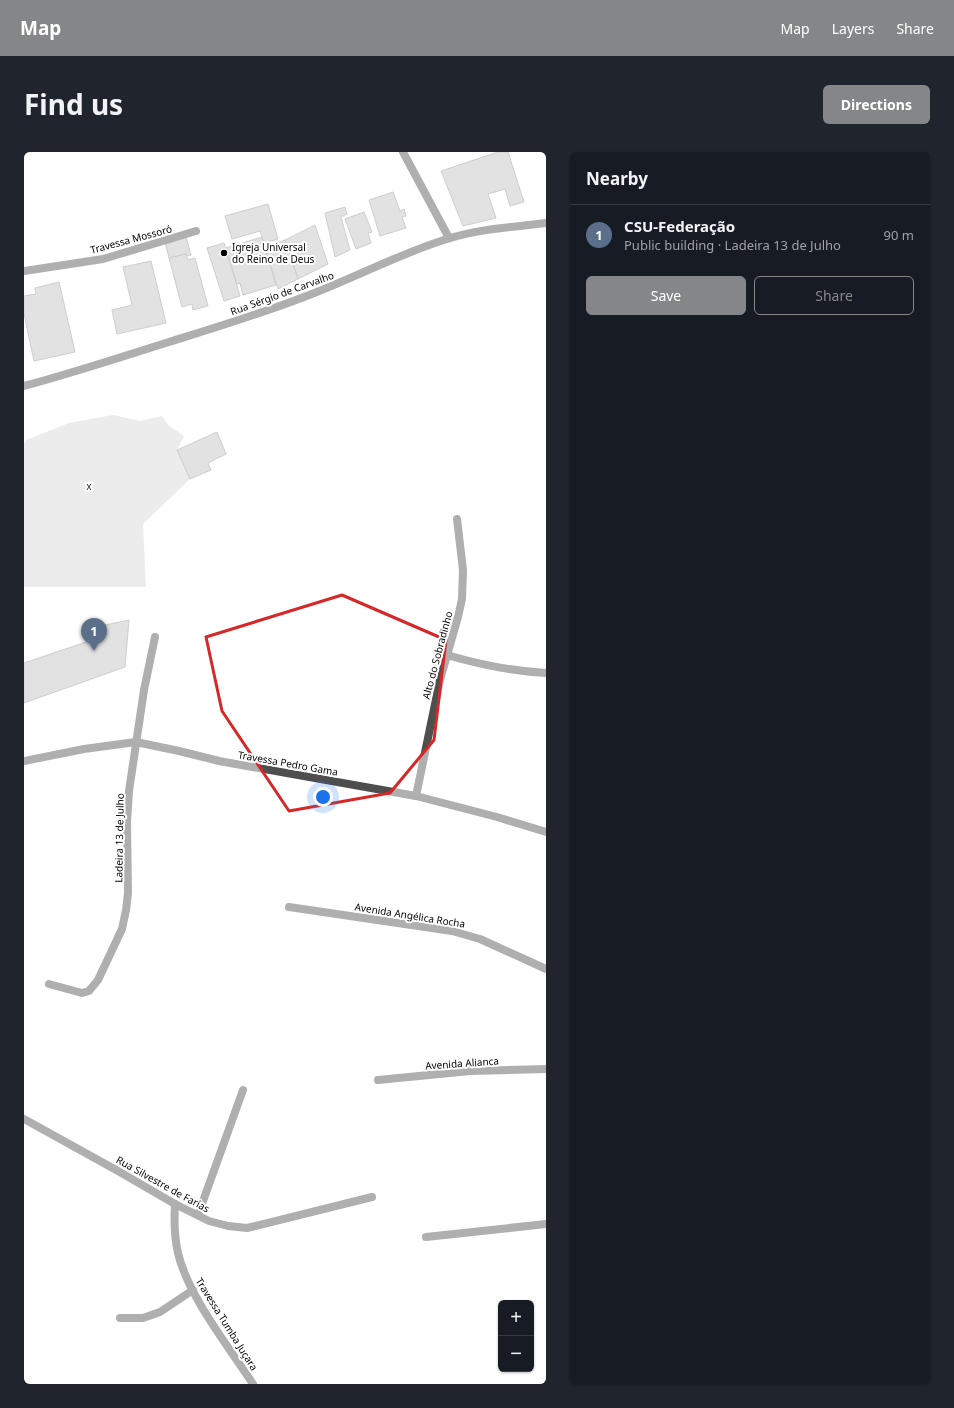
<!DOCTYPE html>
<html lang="en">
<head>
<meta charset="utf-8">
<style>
  :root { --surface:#171b24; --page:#20242c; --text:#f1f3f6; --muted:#9ea1a6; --line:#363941; --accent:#858687 }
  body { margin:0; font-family:"Noto Sans",sans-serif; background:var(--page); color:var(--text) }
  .controls { position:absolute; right:12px; bottom:12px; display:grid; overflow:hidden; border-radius:6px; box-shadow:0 1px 3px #0004 }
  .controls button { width:36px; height:36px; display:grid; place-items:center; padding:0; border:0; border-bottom:1px solid var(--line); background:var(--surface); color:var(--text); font:20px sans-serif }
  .you { position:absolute; left:299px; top:645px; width:14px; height:14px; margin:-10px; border:3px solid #fff; border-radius:50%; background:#1a73e8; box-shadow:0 0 0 6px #1a73e833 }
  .badge { display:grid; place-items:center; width:26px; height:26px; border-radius:50%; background:var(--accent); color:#fff; font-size:13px; font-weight:700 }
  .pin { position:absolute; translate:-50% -33px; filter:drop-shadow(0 1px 2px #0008) }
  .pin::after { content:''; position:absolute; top:21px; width:14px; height:12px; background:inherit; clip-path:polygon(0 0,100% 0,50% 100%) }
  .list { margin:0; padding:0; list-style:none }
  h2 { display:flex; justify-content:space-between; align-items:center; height:52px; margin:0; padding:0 16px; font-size:17px }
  h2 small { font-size:13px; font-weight:400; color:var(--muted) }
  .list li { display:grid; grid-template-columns:26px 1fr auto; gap:12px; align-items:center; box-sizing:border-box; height:60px; padding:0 16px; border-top:1px solid var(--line) }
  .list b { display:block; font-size:15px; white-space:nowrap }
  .list p { margin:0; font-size:13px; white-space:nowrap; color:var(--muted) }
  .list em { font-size:13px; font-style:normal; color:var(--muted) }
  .actions { display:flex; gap:8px; padding:12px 16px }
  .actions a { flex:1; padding:9px 0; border:1px solid var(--accent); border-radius:6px; text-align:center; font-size:14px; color:var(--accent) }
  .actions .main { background:var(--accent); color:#fff }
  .map { position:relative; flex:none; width:522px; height:1232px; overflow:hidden; border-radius:6px }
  header { display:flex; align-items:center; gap:24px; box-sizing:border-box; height:56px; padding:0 20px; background:var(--accent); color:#fff }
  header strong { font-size:19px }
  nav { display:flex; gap:22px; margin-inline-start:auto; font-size:14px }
  .intro { display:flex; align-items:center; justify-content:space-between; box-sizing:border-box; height:96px; padding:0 24px }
  h1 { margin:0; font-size:28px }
  .button { padding:10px 18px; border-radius:6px; background:var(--accent); color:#fff; font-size:14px; font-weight:700 }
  main { display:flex; gap:24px; padding:0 24px }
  aside { flex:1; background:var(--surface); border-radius:6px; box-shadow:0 1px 3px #0004 }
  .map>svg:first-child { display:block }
  .green { fill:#d5d5d5 }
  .building { fill:#bebebe; stroke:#929292 }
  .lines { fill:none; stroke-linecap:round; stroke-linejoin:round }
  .service { stroke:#4e4e4e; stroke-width:8 }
  .minor { stroke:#4e4e4e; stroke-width:8 }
  .tertiary { stroke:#4e4e4e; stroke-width:8 }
  .marked { fill:none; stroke:#d62828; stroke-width:3; stroke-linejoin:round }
  .poi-dot { fill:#000; stroke:#fff; stroke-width:1.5 }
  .labels { text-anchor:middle; stroke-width:4; stroke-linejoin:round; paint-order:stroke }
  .street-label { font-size:10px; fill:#000; stroke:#fff }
  .poi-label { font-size:10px; fill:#000; stroke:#fff; text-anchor:start }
  .park-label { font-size:10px; fill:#2c2c2c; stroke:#fff }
</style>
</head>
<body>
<header>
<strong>Map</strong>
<nav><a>Map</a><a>Layers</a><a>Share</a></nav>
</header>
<div class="intro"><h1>Find us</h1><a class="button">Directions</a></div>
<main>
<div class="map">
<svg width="522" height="1232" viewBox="0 0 522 1232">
  <rect width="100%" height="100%" fill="#fff"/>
  <path class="green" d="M 89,263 L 116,269 L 138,264 L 144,273 L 160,284 L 153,298 L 166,327 L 119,372 L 122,435 L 0,435 L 0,291 L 2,288 L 45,271 Z"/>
  <g class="building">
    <path d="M 474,0 L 484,0 L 500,50 L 486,54 L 481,37 L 464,42 L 472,66 L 439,74 L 417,19 Z"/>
    <path d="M 369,40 L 376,59 L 380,57 L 382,64 L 378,65 L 382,76 L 356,84 L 345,48 Z"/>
    <path d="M 244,52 L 254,87 L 240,91 L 236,79 L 208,87 L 201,64 Z"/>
    <path d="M 321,55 L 323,62 L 317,65 L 326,98 L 311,105 L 301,61 Z"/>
    <path d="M 340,60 L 348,80 L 344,81 L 347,91 L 332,97 L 321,67 Z"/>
    <path d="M 291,73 L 304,112 L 274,127 L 261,88 Z"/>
    <path d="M 162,85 L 167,103 L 162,104 L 162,102 L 145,106 L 141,90 Z"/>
    <path d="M 238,85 L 252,133 L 219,143 L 216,131 L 213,132 L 202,96 Z"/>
    <path d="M 261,88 L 274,127 L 254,137 L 241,96 Z"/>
    <path d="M 200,91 L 216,144 L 200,149 L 183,96 Z"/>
    <path d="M 162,102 L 164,108 L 171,106 L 184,154 L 169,158 L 168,152 L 158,155 L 145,106 Z"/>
    <path d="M 127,109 L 142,171 L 93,182 L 88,158 L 108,153 L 99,115 Z"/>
    <path d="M 35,130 L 51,200 L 10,209 L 0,162 L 0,144 L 12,142 L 11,136 Z"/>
    <path d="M 193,280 L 202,302 L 184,311 L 187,318 L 166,327 L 153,298 Z"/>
    <path d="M 105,468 L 101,515 L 0,551 L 0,511 L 74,486 L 72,475 Z"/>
  </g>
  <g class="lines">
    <g class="service">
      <path d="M 423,503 C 457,513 486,519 522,521"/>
      <path d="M 265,755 L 428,779 L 456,787 L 522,817"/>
      <path d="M 174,1063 L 219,938"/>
      <path d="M 96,1166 L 119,1166 L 136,1160 L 169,1138"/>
    </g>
    <g class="minor">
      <path d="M 379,0 L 425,86"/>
      <path d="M 0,119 L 79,107 L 172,79"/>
      <path d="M 0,609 L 60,597 L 112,590 L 155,599 L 195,609 L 392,644 L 473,665 L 522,680"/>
      <path d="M 392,644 L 416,528 L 434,465 L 438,447 L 439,418 L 433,367"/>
      <path d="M 25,832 L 58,841 L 65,839 L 74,828 L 98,777 L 102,758 L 104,741 L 103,670 L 105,639 L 120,538 L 131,485"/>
      <path d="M 354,928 L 446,919 L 522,917"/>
      <path d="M 0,967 L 94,1019 L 151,1052 L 185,1069 L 204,1074 L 223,1076 L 348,1045"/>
      <path d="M 151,1052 C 150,1069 150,1084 154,1101 C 164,1144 205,1195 229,1232"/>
      <path d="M 402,1085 L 522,1072"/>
    </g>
    <path class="tertiary" d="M 0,234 C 49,221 97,205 145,190 C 190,176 236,162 280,145 C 329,127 374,102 423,87 C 454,77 490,75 522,71"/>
  </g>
  <path d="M0 0H522V1232H0ZM 318,443 L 422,488 L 410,588 L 366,641 L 265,659 L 198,559 L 182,485 Z" fill="#fff" fill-opacity=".55" fill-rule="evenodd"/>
  <path class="marked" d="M 318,443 L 422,488 L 410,588 L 366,641 L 265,659 L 198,559 L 182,485 Z"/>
  <circle class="poi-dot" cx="200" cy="101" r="4"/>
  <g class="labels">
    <g class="street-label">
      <text transform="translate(107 87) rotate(-15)" y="4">Travessa Mossoró</text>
      <text transform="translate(258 141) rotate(-20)" y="4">Rua Sérgio de Carvalho</text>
      <text transform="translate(413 503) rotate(-75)" y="4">Alto do Sobradinho</text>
      <text transform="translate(264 611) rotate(10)" y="4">Travessa Pedro Gama</text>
      <text transform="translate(95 686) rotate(-89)" y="4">Ladeira 13 de Julho</text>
      <text transform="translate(386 763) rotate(9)" y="4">Avenida Angélica Rocha</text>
      <text transform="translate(438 911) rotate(-4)" y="4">Avenida Alianca</text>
      <text transform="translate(139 1032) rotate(29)" y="4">Rua Silvestre de Farias</text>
      <text transform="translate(203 1172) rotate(58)" y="4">Travessa Tumba Juçara</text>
    </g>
    <g class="poi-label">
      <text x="208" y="99">Igreja Universal<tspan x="208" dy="12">do Reino de Deus</tspan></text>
    </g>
    <g class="park-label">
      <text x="65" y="338">x</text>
    </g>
  </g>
</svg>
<div class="controls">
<button>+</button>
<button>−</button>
</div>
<div class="you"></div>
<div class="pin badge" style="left:70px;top:499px;background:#5c6f8a">1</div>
</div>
<aside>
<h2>Nearby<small></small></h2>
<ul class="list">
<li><span class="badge" style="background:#5c6f8a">1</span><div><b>CSU-Federação</b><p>Public building · Ladeira 13 de Julho</p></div><em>90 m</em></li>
</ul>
<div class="actions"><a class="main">Save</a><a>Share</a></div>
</aside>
</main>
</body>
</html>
